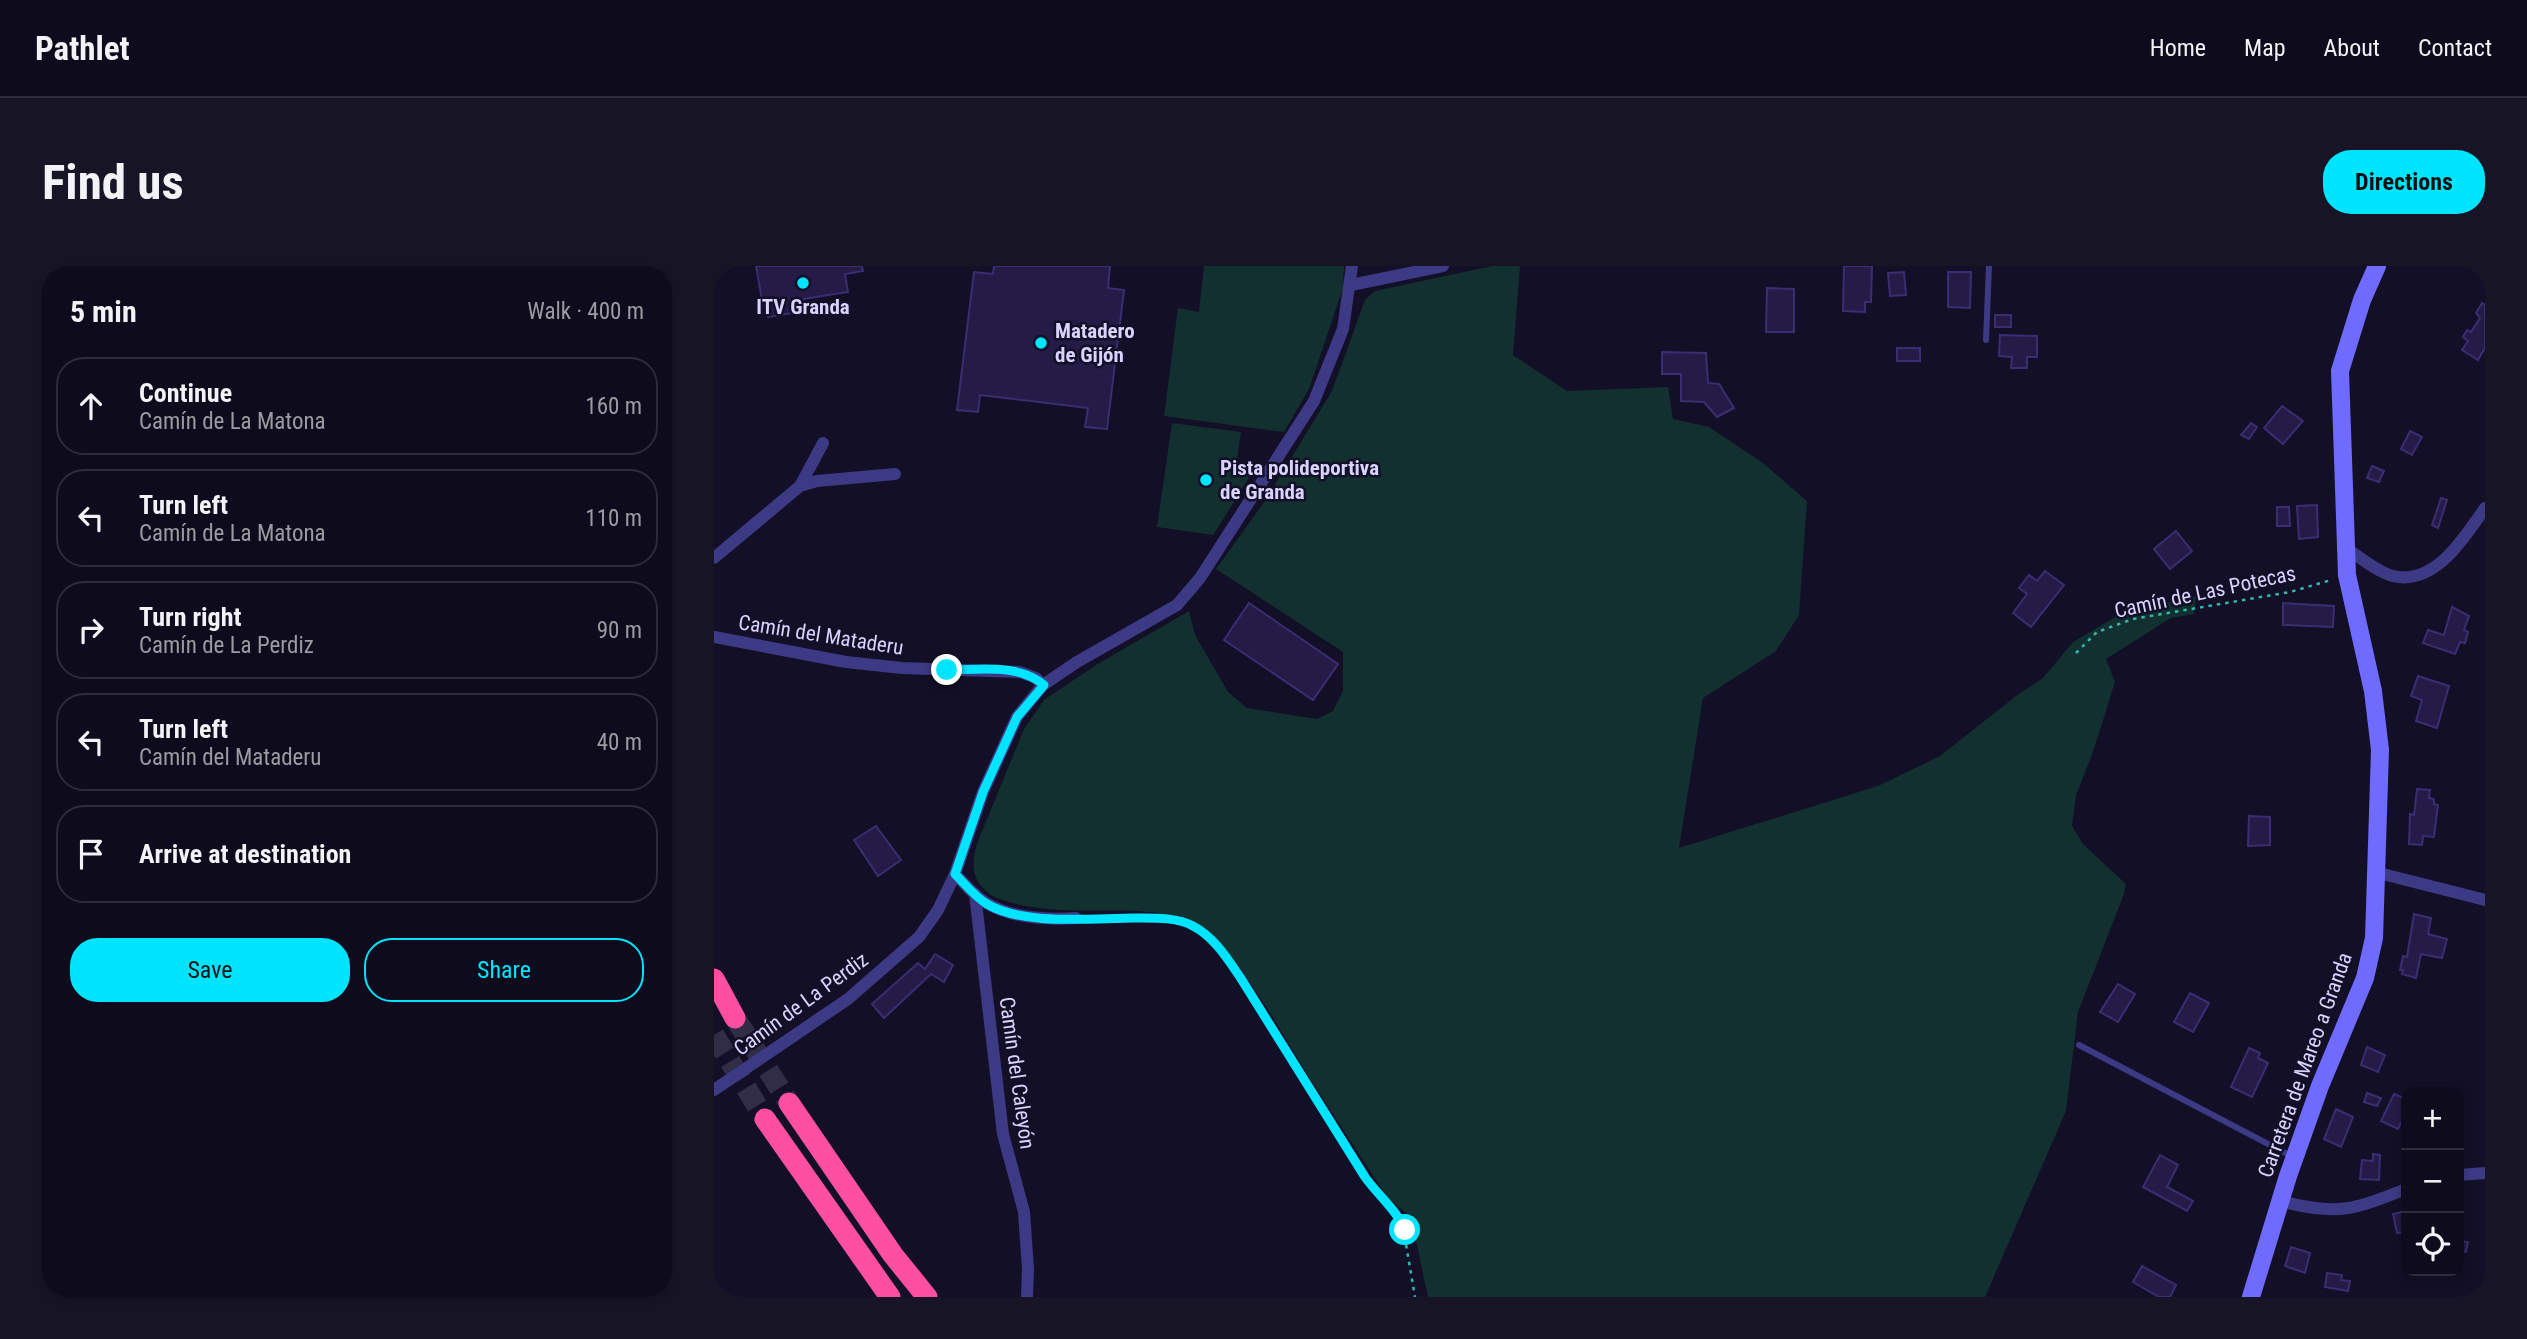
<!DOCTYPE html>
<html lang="en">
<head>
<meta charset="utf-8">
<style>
  :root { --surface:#0e0b1c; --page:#171425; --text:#f1f3f6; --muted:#9b9ba3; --line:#2e2b3b; --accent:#00e5ff }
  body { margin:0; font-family:"Roboto Condensed",sans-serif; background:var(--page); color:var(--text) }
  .controls { position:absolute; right:21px; bottom:21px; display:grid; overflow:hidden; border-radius:14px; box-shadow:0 4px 10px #0003 }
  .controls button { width:63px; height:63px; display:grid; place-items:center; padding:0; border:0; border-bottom:2px solid var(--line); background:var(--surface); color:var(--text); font:35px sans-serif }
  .stop { position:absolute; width:21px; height:21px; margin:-16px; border:5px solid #00e5ff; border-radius:50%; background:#fff }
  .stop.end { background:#00e5ff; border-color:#fff; box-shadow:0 2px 7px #0008 }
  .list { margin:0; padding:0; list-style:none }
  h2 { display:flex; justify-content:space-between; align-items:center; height:91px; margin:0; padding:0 28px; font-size:30px }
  h2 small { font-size:23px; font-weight:400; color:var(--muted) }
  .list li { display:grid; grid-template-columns:46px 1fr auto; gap:21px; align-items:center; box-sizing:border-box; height:98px; margin:0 14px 14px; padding:0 14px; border:2px solid var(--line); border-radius:28px }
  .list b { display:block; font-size:26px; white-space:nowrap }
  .list p { margin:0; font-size:23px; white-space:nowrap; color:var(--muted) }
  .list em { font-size:23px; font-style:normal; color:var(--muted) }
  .actions { display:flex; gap:14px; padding:21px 28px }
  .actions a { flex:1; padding:16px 0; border:2px solid var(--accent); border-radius:28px; text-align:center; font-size:24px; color:var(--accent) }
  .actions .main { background:var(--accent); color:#111 }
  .icon { flex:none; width:38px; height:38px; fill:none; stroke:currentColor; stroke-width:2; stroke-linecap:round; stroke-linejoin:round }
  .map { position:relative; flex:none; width:1771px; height:1031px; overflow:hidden; border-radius:28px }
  header { display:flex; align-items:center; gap:42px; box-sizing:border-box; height:98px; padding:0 35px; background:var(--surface); border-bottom:2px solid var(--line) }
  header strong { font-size:33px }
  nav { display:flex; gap:38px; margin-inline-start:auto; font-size:24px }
  .intro { display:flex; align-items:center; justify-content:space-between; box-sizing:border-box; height:168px; padding:0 42px }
  h1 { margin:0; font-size:49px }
  .button { padding:18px 32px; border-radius:28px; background:var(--accent); color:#111; font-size:24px; font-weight:700 }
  main { display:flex; gap:42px; padding:0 42px }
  aside { flex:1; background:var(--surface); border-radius:28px; box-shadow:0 4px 10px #0003 }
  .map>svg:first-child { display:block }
  .green { fill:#12302f }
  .building { fill:#241b47; stroke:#3b2d73; stroke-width:2 }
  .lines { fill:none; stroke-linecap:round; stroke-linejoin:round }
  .highway-tunnel { stroke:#312d47; stroke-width:21; stroke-dasharray:21 10; stroke-linecap:butt }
  .path { stroke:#2fb8b0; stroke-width:2.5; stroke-dasharray:3.5 5; stroke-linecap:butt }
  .lane { stroke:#3d3a85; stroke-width:6 }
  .street { stroke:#3d3a85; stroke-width:12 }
  .secondary { stroke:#6f6bff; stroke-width:18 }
  .highway { stroke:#ff4fa3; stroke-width:21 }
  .route { stroke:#00e5ff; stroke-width:9 }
  .poi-dot { fill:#00e5ff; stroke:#130f26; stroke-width:2.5 }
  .labels { text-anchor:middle; stroke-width:5; stroke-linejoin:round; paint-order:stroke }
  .poi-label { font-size:21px; font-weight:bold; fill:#d9d4ff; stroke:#130f26; text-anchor:start }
  .street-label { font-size:21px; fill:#d9d4ff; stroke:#130f26 }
</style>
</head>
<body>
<header>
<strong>Pathlet</strong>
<nav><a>Home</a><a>Map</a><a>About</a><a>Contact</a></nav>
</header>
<div class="intro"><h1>Find us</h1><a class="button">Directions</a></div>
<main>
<aside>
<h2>5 min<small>Walk · 400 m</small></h2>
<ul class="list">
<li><svg class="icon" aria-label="ahead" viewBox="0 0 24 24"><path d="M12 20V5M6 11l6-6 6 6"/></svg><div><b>Continue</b><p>Camín de La Matona</p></div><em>160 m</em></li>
<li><svg class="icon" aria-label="left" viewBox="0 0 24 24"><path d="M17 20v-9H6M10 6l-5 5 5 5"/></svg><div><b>Turn left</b><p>Camín de La Matona</p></div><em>110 m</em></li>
<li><svg class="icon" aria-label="right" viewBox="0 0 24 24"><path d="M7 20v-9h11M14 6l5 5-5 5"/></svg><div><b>Turn right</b><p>Camín de La Perdiz</p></div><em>90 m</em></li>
<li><svg class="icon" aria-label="left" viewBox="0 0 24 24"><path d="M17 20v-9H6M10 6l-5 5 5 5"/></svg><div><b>Turn left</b><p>Camín del Mataderu</p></div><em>40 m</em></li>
<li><svg class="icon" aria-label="arrive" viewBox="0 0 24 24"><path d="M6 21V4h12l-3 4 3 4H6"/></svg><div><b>Arrive at destination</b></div></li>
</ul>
<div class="actions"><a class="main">Save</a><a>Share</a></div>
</aside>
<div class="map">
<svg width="1771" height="1031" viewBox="0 0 1771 1031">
  <rect width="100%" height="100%" fill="#130f26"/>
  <g class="green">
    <path d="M 490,0 L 630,0 L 629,22 L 595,123 L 570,166 L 450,150 L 464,42 L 485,46 Z"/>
    <path d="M 778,0 L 806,0 L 799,89 L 853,125 L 954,121 L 959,153 L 995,161 L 1049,197 L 1093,235 L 1085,349 L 1062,385 L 989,432 L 965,582 L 1164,520 L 1226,490 L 1302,430 L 1329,412 L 1359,376 L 1415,343 L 1482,331 L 1480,348 L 1457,352 L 1392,393 L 1401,416 L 1378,489 L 1362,529 L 1358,560 L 1369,578 L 1412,618 L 1410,628 L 1364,746 L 1352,845 L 1271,1031 L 714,1031 L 697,951 L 673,931 C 647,891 621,851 595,811 C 573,776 517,674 483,658 C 430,633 356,654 299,637 C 289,634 278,632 271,624 C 256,611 258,592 264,575 L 310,463 L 330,434 L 382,399 L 475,345 L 481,369 L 514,426 L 533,442 L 603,453 L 619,445 L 629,425 L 629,386 L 502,303 L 551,235 L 618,125 L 651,34 L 661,25 Z"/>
    <path d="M 458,157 L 527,166 L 522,201 L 540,204 L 499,269 L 443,261 Z"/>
  </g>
  <g class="building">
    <path d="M 42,0 L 148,0 L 149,5 L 131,8 L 134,26 L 89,33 L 91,45 L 54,51 L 52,39 L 49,40 Z"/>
    <path d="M 280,0 L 396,0 L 394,22 L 410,24 L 393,163 L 371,161 L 374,142 L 266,129 L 264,146 L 243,144 L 260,6 L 279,8 Z"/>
    <path d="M 1130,0 L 1158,0 L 1157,36 L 1151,36 L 1151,46 L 1129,45 Z"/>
    <path d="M 1190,6 L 1192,29 L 1176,30 L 1174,7 Z"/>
    <path d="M 1234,6 L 1257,6 L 1256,42 L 1234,41 Z"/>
    <path d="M 1053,22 L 1080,23 L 1080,66 L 1052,66 Z"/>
    <path d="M 1768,37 L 1771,39 L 1771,82 L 1764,94 L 1748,84 L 1754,75 L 1749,71 L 1753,64 L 1757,66 L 1766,52 L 1762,47 Z"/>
    <rect x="1281" y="49" width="16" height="12"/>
    <path d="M 1286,69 L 1323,70 L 1323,91 L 1313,91 L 1313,102 L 1297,102 L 1298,91 L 1285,90 Z"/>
    <rect x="1183" y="82" width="23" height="13"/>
    <path d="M 948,86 L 992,87 L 994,117 L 1005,118 L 1020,142 L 1003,151 L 990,136 L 967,135 L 967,108 L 948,108 Z"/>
    <path d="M 1568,140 L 1589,155 L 1569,178 L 1550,162 Z"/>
    <path d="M 1537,157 L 1543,161 L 1535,173 L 1527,169 Z"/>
    <path d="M 1696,165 L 1708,171 L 1698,189 L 1687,183 Z"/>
    <path d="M 1658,200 L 1670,205 L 1665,216 L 1653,212 Z"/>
    <path d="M 1727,232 L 1733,234 L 1724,262 L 1718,259 Z"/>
    <path d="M 1603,239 L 1604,271 L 1585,273 L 1583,240 Z"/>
    <path d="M 1563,241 L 1575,241 L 1576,260 L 1563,260 Z"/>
    <path d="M 1462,265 L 1478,285 L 1456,303 L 1440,283 Z"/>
    <path d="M 1331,305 L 1350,319 L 1317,361 L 1299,347 L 1313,328 L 1305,322 L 1315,309 L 1323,315 Z"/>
    <path d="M 535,337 L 624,398 L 599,434 L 510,374 Z"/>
    <path d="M 1569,337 L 1620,340 L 1619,361 L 1569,359 Z"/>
    <path d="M 1738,341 L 1755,350 L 1750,364 L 1754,366 L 1751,377 L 1746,376 L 1741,388 L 1709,377 L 1714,364 L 1730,369 Z"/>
    <path d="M 1704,410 L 1735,420 L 1723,462 L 1702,455 L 1708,434 L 1697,430 Z"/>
    <path d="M 1703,523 L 1716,524 L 1715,532 L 1720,533 L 1720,538 L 1724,539 L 1720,571 L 1709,570 L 1708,579 L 1695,578 L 1696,548 L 1700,549 Z"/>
    <path d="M 1535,550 L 1556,551 L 1556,579 L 1534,580 Z"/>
    <path d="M 162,560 L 187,594 L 164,610 L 140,574 Z"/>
    <path d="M 1700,648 L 1717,652 L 1714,668 L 1733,673 L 1728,692 L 1707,688 L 1702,712 L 1688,708 L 1689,704 L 1686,704 L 1689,690 L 1693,691 Z"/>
    <path d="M 221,688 L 239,699 L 230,716 L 217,708 L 170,752 L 158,738 L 204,697 L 211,703 Z"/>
    <path d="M 1404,718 L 1421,728 L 1404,756 L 1386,746 Z"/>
    <path d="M 1476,727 L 1495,737 L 1479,766 L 1460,756 Z"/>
    <path d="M 1653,781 L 1671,789 L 1664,806 L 1647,799 Z"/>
    <path d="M 1535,782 L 1546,787 L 1544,792 L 1554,797 L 1538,831 L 1517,821 Z"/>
    <path d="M 1653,827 L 1667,832 L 1663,840 L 1650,836 Z"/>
    <path d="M 1680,828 L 1692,833 L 1692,855 L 1689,853 L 1684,863 L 1667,855 Z"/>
    <path d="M 1622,843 L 1639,851 L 1627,881 L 1610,873 Z"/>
    <path d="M 1659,888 L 1666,889 L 1665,914 L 1646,913 L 1648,894 L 1659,895 Z"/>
    <path d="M 1446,889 L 1464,899 L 1453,921 L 1479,935 L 1473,945 L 1429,921 Z"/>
    <path d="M 1692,945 L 1692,966 L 1683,967 L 1679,948 Z"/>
    <path d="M 1745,975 L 1754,976 L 1752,986 L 1745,984 Z"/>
    <path d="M 1577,981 L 1596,987 L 1591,1007 L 1571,1000 Z"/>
    <path d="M 1428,1000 L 1462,1019 L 1456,1031 L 1445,1031 L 1419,1016 Z"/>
    <path d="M 1613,1007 L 1628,1009 L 1627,1014 L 1636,1015 L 1634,1025 L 1611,1021 Z"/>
  </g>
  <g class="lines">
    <g class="highway-tunnel">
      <path d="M 21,752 L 75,837"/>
      <path d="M 0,769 L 51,853"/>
    </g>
    <g class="path">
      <path d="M 1362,387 L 1383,366 L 1419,353 L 1576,326 L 1617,314"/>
      <path d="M 375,652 C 407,652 462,645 487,665 C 503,677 514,694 526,711 L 651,911 L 667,933 L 688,955 L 701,1031"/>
    </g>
    <g class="lane">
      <path d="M 1272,74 L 1275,0"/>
      <path d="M 1365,779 L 1579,891"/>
    </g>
    <g class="street">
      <path d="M 637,19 L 729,0"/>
      <path d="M 86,220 L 109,177"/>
      <path d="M 1631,282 C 1647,291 1666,309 1684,311 C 1724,316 1752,269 1771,242"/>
      <path d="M 0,292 L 86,220 L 103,215 L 181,208"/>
      <path d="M 0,371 L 132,396 L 188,402 L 306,406 L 322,412 L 329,419"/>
      <path d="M 1661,606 L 1771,634"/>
      <path d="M 241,608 C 251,618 261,631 274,638 C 301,653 333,654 362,652"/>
      <path d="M 261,628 L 289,868 L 310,946 L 314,1003 L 313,1031"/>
      <path d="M 0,824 L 134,733 L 205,671 L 224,644 L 241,608 L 269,526 L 303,451 L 329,419 L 363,396 L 463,339 L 486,312 L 600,135 L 629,63 L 638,0"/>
      <path d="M 1745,909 L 1771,907"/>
      <path d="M 1566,935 C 1623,950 1639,944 1692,923"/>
    </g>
    <path class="secondary" d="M 1537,1031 L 1574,910 L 1606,820 L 1651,712 L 1660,672 L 1666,484 L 1659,425 L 1633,309 L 1626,105 L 1648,34 L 1663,0"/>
    <g class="highway">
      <path d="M 0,713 L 21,752"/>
      <path d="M 75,837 L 179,989 L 213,1031"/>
      <path d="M 51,853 L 176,1031"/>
    </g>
  </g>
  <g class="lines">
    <path class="route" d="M 233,404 C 264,404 304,397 330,419 L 303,451 L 269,526 L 241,608 C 251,618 261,631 273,638 C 310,660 378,652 421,652 C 439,652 463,651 479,660 C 500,671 513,692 526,711 L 651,911 C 662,927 686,948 691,964"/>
  </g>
  <g class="poi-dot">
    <circle cx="89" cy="17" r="7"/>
    <circle cx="327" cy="77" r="7"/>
    <circle cx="492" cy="214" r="7"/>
  </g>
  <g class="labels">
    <g class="poi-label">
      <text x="89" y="48" text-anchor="middle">ITV Granda</text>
      <text x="341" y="72">Matadero<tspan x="341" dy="24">de Gijón</tspan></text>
      <text x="506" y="209">Pista polideportiva<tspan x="506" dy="24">de Granda</tspan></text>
    </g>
    <g class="street-label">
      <text transform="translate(1491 326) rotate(-12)" y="7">Camín de Las Potecas</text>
      <text transform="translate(107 369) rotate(9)" y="7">Camín del Mataderu</text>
      <text transform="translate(87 738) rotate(-36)" y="7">Camín de La Perdiz</text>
      <text transform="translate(1591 799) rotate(-70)" y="7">Carretera de Mareo a Granda</text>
      <text transform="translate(303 807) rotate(82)" y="7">Camín del Caleyón</text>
    </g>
  </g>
</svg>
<div class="controls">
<button>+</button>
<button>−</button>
<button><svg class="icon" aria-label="locate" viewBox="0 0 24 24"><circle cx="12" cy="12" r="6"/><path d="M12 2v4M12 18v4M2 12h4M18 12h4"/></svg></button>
</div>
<div class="stop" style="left:691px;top:964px"></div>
<div class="stop end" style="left:233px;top:404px"></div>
</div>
</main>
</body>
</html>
